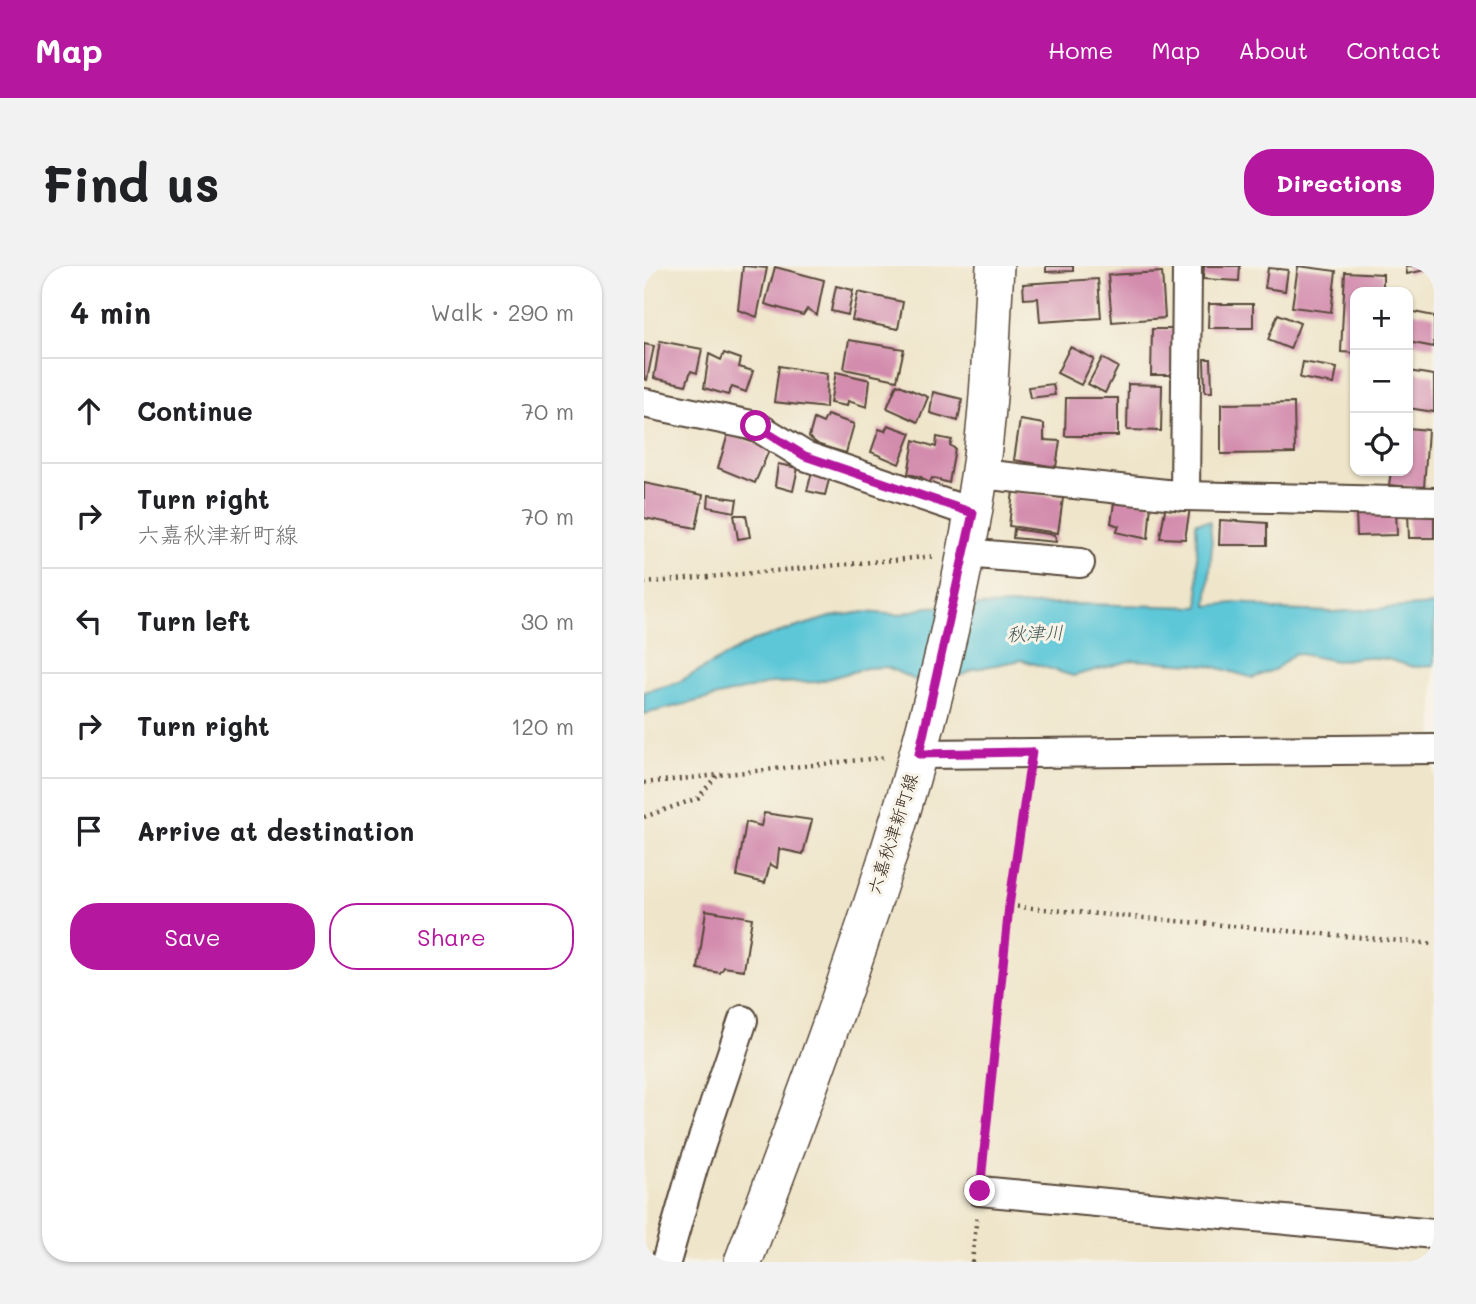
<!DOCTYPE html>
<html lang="en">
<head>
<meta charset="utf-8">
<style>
  :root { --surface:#fff; --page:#f2f2f2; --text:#202124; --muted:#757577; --line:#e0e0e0; --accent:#b5179e }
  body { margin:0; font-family:Mali,"Klee One",sans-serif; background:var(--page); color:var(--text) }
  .controls { position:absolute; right:21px; top:21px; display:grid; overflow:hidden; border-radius:14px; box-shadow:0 2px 5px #0004 }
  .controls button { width:63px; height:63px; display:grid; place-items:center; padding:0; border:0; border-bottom:2px solid var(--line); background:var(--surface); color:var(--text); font:35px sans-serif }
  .stop { position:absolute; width:21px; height:21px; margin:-16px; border:5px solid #b5179e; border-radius:50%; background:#fff }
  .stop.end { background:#b5179e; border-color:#fff; box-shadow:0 2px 7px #0008 }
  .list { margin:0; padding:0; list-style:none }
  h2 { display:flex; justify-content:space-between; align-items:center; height:91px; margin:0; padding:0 28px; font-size:30px }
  h2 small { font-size:23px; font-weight:400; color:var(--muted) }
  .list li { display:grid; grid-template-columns:46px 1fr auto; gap:21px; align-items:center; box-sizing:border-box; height:105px; padding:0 28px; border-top:2px solid var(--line) }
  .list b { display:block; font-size:26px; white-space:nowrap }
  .list p { margin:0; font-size:23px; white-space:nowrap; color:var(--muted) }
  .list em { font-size:23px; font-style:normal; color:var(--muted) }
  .actions { display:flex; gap:14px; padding:21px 28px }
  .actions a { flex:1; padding:16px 0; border:2px solid var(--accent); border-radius:28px; text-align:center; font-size:24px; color:var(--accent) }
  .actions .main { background:var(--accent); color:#fff }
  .icon { flex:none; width:38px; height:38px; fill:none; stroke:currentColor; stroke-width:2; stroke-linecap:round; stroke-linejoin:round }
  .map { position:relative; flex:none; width:790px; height:996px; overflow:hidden; border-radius:28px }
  header { display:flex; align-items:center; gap:42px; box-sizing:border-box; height:98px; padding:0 35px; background:var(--accent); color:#fff }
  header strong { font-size:33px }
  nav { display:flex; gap:38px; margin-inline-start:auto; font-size:24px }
  .intro { display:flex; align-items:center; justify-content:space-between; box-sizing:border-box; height:168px; padding:0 42px }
  h1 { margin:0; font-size:49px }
  .button { padding:18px 32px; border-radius:28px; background:var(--accent); color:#fff; font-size:24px; font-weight:700 }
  main { display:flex; gap:42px; padding:0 42px }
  aside { flex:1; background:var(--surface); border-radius:28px; box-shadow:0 2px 5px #0004 }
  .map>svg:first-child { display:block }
  .water { fill:#5dc7d8; stroke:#4c787b; stroke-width:2 }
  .building { fill:#d38cad }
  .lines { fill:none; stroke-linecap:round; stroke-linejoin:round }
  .minor-casing { stroke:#564638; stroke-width:32 }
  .major-casing { stroke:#564638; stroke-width:40 }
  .path { stroke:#564638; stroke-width:4.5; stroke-dasharray:2 5; stroke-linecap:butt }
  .minor { stroke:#fff; stroke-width:28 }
  .major { stroke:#fff; stroke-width:37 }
  .route { stroke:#b5179e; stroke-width:9 }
  .labels { text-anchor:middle; stroke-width:6; stroke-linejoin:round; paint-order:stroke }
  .street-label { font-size:18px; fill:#3b2a1e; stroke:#f7f3e8 }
  .water-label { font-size:19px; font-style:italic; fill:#455956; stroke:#f7f3e8 }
</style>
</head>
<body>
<header>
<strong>Map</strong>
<nav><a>Home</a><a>Map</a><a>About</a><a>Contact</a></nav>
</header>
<div class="intro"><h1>Find us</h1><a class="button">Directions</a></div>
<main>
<aside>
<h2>4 min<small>Walk · 290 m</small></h2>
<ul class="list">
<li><svg class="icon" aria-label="ahead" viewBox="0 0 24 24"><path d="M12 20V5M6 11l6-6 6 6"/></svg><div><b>Continue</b></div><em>70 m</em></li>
<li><svg class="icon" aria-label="right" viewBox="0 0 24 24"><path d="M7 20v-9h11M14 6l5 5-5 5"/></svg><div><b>Turn right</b><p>六嘉秋津新町線</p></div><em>70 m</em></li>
<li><svg class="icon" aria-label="left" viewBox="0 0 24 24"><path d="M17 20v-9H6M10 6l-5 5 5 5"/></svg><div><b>Turn left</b></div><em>30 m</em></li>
<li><svg class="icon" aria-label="right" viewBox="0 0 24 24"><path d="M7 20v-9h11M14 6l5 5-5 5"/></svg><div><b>Turn right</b></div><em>120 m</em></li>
<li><svg class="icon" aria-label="arrive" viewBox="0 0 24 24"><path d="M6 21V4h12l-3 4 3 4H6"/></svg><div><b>Arrive at destination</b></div></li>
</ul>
<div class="actions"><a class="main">Save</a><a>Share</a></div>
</aside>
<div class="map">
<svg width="790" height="996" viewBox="0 0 790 996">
  <rect width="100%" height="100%" fill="#f7f3e8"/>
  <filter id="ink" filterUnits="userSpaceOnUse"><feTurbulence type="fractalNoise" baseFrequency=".0143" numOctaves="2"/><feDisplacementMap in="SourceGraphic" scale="14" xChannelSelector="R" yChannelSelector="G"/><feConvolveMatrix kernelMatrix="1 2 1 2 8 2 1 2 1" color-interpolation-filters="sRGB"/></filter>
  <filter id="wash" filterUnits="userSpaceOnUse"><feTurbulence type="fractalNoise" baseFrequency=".00686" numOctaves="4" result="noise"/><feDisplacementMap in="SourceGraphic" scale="28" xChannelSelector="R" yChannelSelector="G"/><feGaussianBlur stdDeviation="1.57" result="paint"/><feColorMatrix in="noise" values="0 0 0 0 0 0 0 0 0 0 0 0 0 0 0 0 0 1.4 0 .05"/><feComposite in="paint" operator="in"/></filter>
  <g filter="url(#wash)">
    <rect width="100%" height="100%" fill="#efe5ca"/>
    <path class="water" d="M 566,255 L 568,279 L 563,340 L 600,336 L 633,344 L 689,346 L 790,339 L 790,399 L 770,401 L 743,393 L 719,391 L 692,395 L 651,387 L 632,403 L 609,412 L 564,399 L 489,394 L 429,410 L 378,394 L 330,403 L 319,409 L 271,414 L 243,401 L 222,402 L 173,416 L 128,417 L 0,448 L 0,426 L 33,417 L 111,374 L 186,351 L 221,346 L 254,349 L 284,341 L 435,338 L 555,341 L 552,256 Z"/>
    <g id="blocks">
      <g class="building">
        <path d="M 99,0 L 123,2 L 113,51 L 94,44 Z"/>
        <path d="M 402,0 L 429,0 L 429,5 L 402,6 Z"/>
        <path d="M 560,0 L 596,0 L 595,15 L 559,13 Z"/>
        <path d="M 654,0 L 692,5 L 687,46 L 648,41 Z"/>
        <path d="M 762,0 L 790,0 L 790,2 L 763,8 Z"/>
        <path d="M 131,1 L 180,14 L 173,49 L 163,43 L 159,49 L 121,38 Z"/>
        <path d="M 624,2 L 644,4 L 641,25 L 621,22 Z"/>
        <path d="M 518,6 L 521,52 L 468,56 L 464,9 Z"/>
        <path d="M 701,6 L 739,8 L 739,26 L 711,26 L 711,87 L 697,86 Z"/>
        <path d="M 454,13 L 457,52 L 396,56 L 394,32 L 380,33 L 379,18 Z"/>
        <path d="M 192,20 L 209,24 L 204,49 L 187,45 Z"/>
        <path d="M 214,26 L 259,36 L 254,63 L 208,54 Z"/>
        <path d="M 565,38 L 609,38 L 609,62 L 564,62 Z"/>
        <path d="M 765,45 L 790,50 L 790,81 L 764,76 Z"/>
        <path d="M 634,48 L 656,57 L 646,83 L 624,74 Z"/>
        <path d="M 508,63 L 531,63 L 531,109 L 507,109 Z"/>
        <path d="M 205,74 L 260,83 L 253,114 L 200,103 Z"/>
        <path d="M 16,75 L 58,83 L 53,107 L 47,105 L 42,119 L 10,112 Z"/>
        <path d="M 0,78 L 10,80 L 3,114 L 0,113 Z"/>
        <path d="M 426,81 L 450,93 L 437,119 L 413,107 Z"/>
        <path d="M 80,87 L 97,93 L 95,101 L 109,105 L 102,126 L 88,121 L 84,129 L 60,122 L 65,88 L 77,94 Z"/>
        <path d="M 458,92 L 474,101 L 461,127 L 444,118 Z"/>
        <path d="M 560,93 L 567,93 L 568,126 L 561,126 Z"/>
        <path d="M 659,96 L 693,102 L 690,118 L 656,112 Z"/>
        <path d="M 135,100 L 183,108 L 182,142 L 130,136 Z"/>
        <path d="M 764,105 L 790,109 L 790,146 L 764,142 Z"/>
        <path d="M 192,106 L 226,114 L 223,141 L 204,135 L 203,140 L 186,137 Z"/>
        <path d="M 253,118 L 284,131 L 274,156 L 243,142 Z"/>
        <path d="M 409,118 L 411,129 L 386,132 L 384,121 Z"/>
        <path d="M 484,118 L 518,119 L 517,165 L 483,164 Z"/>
        <path d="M 289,126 L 318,133 L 314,155 L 286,147 Z"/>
        <path d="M 422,132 L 474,132 L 474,170 L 421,170 Z"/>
        <path d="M 650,137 L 651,187 L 577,188 L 577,138 Z"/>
        <path d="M 183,149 L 210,158 L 202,187 L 175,179 L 165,171 L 170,153 L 179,157 Z"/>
        <path d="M 376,154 L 400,158 L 400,174 L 416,175 L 412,201 L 370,194 Z"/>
        <path d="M 244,159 L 267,167 L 255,198 L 227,186 L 235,163 L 241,165 Z"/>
        <path d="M 764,162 L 784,164 L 780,222 L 745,219 L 747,205 L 764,205 Z"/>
        <path d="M 84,168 L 126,182 L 111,217 L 74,202 Z"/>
        <path d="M 293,171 L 308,174 L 306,179 L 311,183 L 305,217 L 288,212 L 285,218 L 277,211 L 264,208 L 270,174 L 292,181 Z"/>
        <path d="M 134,198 L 154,202 L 149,225 L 131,220 Z"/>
        <path d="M 168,206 L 186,210 L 181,229 L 163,225 Z"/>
        <path d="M 0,217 L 59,229 L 52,262 L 0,252 Z"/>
        <path d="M 369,225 L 419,232 L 414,267 L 365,260 Z"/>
        <path d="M 65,229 L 93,233 L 91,246 L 64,241 Z"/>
        <path d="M 471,230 L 507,237 L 504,273 L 472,266 L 475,260 L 467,257 Z"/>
        <path d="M 522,238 L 546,242 L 541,273 L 516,272 Z"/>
        <path d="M 752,244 L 753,269 L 713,270 L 712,246 Z"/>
        <path d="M 764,246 L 790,246 L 790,272 L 765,272 Z"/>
        <path d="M 90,249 L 102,249 L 106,271 L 94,273 Z"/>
        <path d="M 576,254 L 623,257 L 623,279 L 575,279 Z"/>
        <path d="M 370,263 L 411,269 L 412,276 L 369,272 Z"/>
        <path d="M 120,547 L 168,554 L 159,588 L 135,583 L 133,602 L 126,598 L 121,617 L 93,610 L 102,556 L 117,560 Z"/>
        <path d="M 62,644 L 108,652 L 100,704 L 80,701 L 76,707 L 54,703 Z"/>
      </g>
    </g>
  </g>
  <g filter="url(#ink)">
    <use href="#blocks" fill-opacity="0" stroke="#564638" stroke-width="2"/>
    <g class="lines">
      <g class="minor-casing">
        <g id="minor">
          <path d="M 0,137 L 112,160 L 161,190 L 329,247"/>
          <path d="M 336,208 L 541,230 L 790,236"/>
          <path d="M 541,230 L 543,0"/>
          <path d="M 321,287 L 436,297"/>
          <path d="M 275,488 L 790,483"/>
          <path d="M 336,925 L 790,968"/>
          <path d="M 22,996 L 49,902 L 99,754"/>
        </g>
      </g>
      <g class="major-casing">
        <path id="major" d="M 99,996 C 195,743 294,480 335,211 C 346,142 347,70 351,0"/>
      </g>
      <g class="path">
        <path d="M 0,317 L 292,290"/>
        <path d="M 0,517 L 243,491"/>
        <path d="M 0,551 L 54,532 L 73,509"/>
        <path d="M 366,640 L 790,678"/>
        <path d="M 338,902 L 365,640 L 384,511"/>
        <path d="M 328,996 L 333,949"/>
      </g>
      <use href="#minor" class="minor"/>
      <use href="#major" class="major"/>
    </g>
  </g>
  <g class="lines" filter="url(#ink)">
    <path class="route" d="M 112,160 L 161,190 L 329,247 L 275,488 L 388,486 L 365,640 L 336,925"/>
  </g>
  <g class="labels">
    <g class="street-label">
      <text transform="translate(249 568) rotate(-72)" y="6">六嘉秋津新町線</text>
    </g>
    <g class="water-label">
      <text transform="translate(391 367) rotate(-2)" y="7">秋津川</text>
    </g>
  </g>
</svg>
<div class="controls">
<button>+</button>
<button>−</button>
<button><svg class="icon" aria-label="locate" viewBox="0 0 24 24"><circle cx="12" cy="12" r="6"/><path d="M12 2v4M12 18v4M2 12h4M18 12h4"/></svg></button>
</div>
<div class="stop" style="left:112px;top:160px"></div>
<div class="stop end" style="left:336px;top:925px"></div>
</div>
</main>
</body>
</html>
